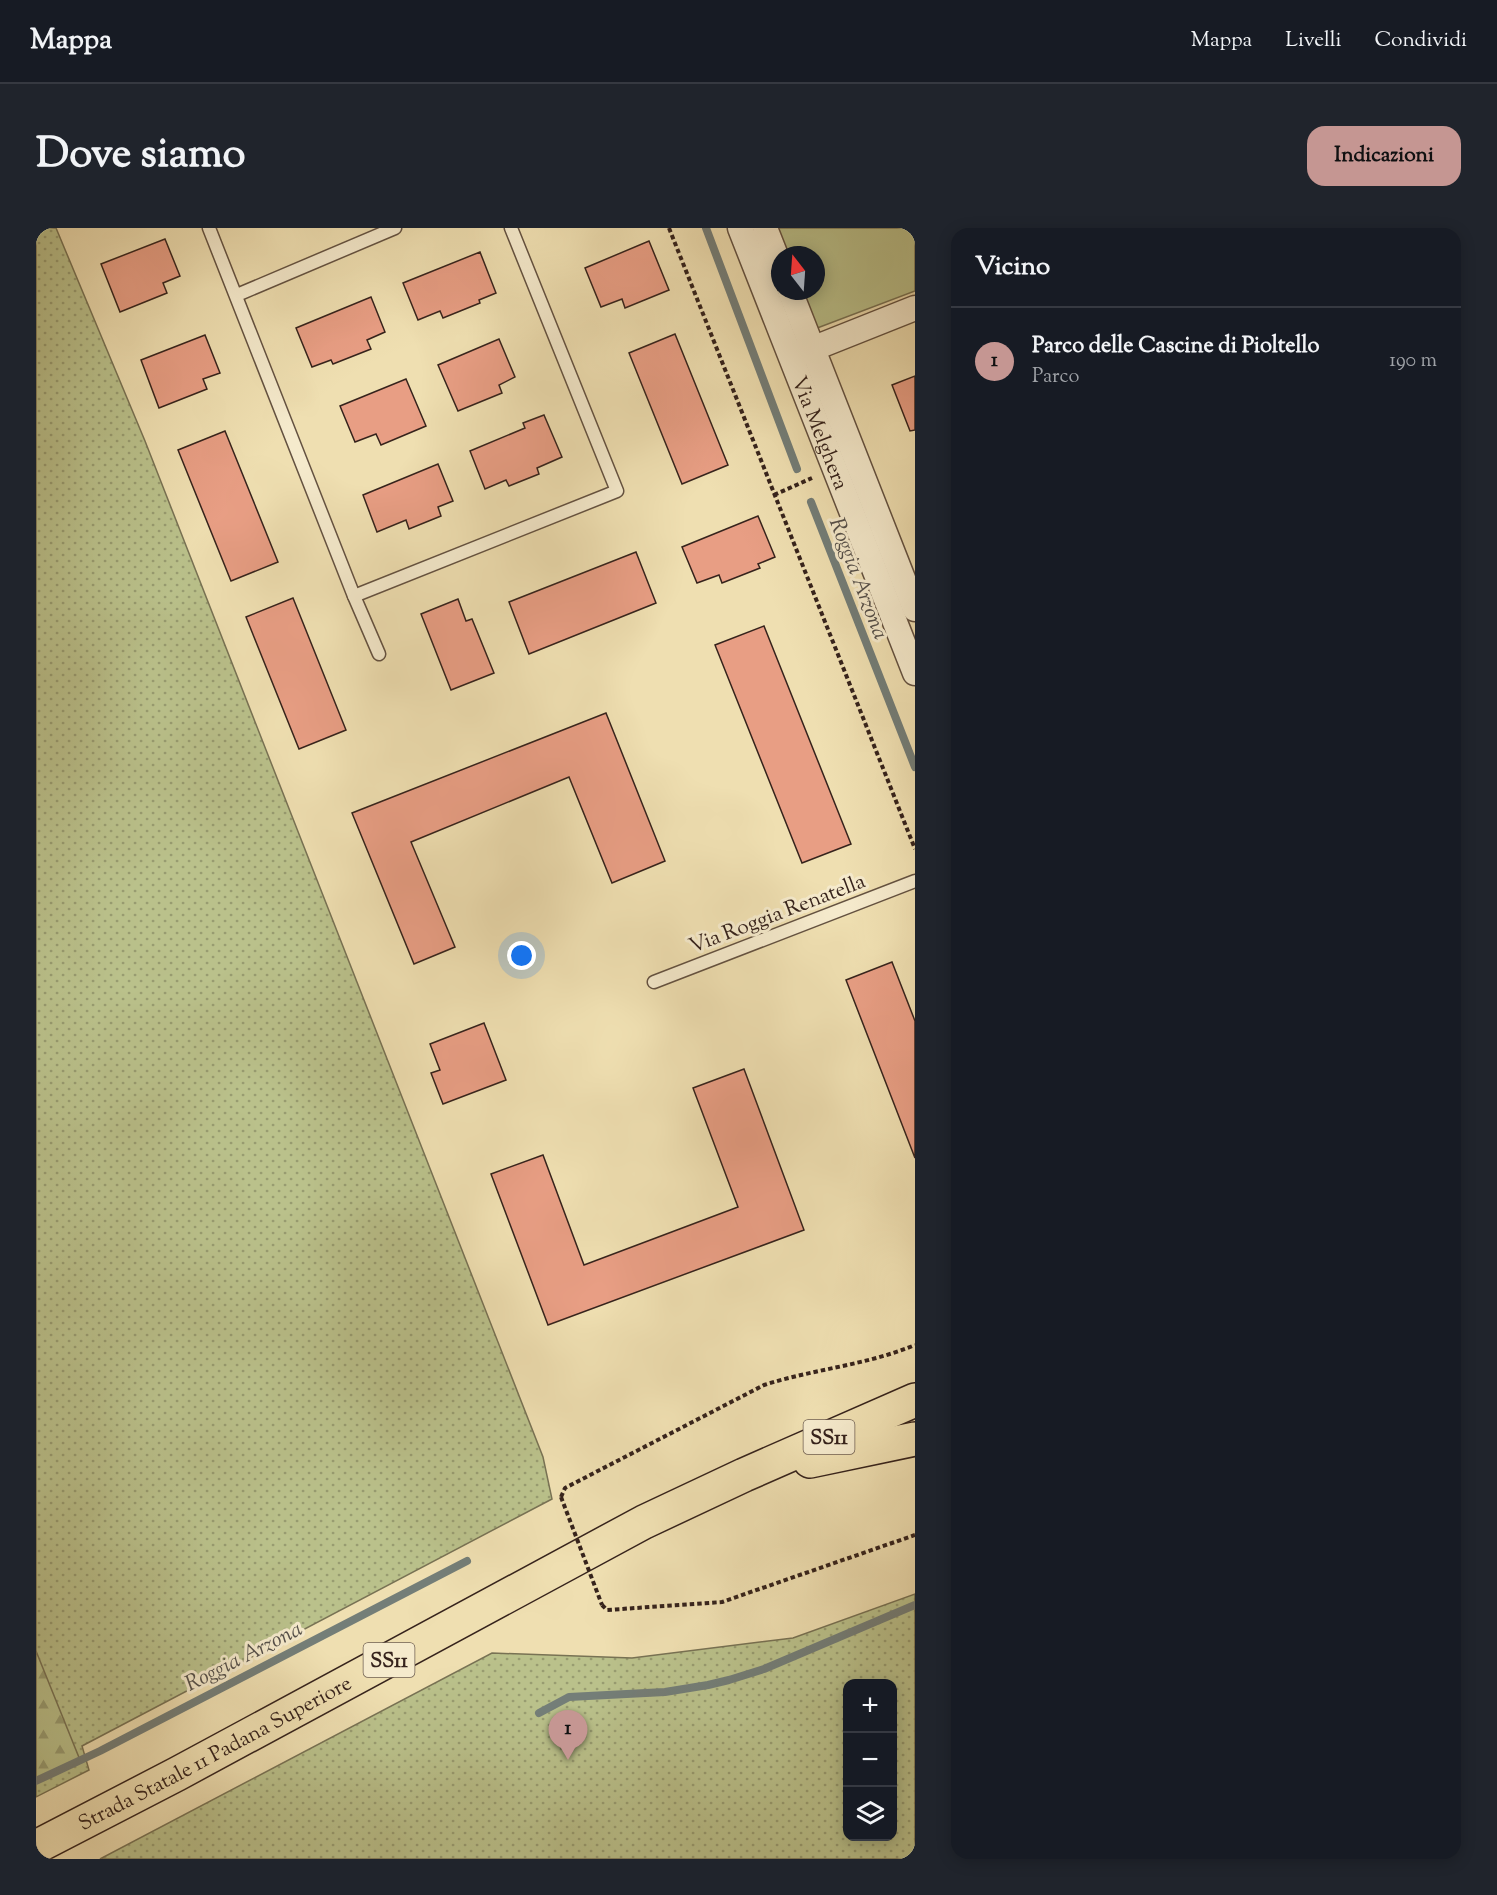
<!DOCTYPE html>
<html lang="it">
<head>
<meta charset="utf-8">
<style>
  :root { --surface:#171b24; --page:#20242c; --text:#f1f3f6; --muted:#9ea1a6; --line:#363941; --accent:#c59692 }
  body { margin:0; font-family:"Sorts Mill Goudy",serif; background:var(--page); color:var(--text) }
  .controls { position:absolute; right:18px; bottom:18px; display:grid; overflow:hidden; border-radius:12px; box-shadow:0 3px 15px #0003 }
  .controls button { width:54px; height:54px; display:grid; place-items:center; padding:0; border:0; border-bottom:2px solid var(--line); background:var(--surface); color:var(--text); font:30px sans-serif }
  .compass { position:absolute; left:735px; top:18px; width:54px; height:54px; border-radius:50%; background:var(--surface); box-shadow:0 3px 15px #0003; rotate:343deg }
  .you { position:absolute; left:486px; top:728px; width:21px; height:21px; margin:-15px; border:4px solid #fff; border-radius:50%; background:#1a73e8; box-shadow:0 0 0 9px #1a73e833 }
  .badge { display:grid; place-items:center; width:39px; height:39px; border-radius:50%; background:var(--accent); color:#111; font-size:20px; font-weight:700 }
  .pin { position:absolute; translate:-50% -50px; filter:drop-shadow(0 2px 3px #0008) }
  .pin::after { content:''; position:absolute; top:32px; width:21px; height:18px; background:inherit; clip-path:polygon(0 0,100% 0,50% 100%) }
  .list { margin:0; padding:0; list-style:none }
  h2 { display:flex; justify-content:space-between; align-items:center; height:78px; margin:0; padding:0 24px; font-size:26px }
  h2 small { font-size:20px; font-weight:400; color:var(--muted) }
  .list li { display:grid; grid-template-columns:39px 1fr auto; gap:18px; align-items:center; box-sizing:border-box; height:108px; padding:0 24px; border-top:2px solid var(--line) }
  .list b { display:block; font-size:22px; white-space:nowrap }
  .list p { margin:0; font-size:20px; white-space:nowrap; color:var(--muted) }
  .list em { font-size:20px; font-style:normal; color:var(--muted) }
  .icon { flex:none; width:33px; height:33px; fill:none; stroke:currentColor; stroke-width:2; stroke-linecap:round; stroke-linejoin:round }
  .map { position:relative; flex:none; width:879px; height:1631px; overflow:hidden; border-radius:18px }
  header { display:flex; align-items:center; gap:36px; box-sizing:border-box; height:84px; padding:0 30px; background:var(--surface); border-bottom:2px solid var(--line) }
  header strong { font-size:28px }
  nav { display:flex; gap:33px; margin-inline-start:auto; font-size:21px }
  .intro { display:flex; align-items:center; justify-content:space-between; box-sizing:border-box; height:144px; padding:0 36px }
  h1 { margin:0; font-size:42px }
  .button { padding:15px 27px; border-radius:18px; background:var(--accent); color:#111; font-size:21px; font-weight:700 }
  main { display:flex; gap:36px; padding:0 36px }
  aside { flex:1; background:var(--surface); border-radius:18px; box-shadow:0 3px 15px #0003 }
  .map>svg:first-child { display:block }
  .grass { fill:url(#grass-dots); stroke:#787254; stroke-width:1.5; fill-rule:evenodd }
  .forest { fill:url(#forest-firs); stroke:#787254; stroke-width:1.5 }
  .garden { fill:#bac18b; stroke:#787254; stroke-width:1.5 }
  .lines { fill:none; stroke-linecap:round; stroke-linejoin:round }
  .stream { stroke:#747e78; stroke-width:8 }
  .building { fill:#e89e84; stroke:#36231c; stroke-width:1.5 }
  .lane-casing { stroke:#645241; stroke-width:15 }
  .street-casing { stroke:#645241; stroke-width:27 }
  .primary-casing { stroke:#36231c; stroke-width:36 }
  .path { stroke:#36231c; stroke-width:4; stroke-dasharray:4.5 3; stroke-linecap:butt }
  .lane { stroke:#f5eacc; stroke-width:12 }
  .street { stroke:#f5eacc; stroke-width:24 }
  .primary { stroke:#efdfb1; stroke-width:33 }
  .path-bridge { stroke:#36231c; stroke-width:4; stroke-dasharray:4.5 3; stroke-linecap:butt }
  .labels { text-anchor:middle; stroke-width:6; stroke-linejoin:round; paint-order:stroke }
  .shield { fill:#f5eacc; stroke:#6f5f51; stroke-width:1.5 }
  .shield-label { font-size:20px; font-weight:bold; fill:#36231c }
  .street-label { font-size:21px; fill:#36231c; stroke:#f5eacc }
  .water-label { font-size:22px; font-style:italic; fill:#55504a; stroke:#f5eacc }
</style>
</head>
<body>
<header>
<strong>Mappa</strong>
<nav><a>Mappa</a><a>Livelli</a><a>Condividi</a></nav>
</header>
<div class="intro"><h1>Dove siamo</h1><a class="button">Indicazioni</a></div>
<main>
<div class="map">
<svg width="879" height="1631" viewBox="0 0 879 1631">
  <defs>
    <pattern id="grass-dots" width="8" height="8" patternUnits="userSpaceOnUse" patternTransform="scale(1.5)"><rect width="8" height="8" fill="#bac18b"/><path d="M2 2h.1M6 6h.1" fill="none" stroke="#989c71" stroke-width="1.8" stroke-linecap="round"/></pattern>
    <pattern id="forest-firs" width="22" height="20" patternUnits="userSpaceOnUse" patternTransform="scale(1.5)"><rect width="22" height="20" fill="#bac18b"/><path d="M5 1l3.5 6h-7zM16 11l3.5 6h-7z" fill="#989c71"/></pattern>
  </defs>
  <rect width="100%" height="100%" fill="#efdfb1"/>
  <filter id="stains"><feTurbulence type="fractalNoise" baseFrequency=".00333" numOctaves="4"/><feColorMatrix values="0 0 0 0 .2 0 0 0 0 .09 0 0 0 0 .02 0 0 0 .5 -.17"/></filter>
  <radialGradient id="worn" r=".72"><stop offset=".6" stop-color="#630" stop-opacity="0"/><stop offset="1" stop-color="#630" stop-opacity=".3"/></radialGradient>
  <g class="grass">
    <path d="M 0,0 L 20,0 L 109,213 L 507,1229 L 516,1271 L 46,1518 L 53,1542 L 0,1569 Z"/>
    <path d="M 879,1366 L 879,1631 L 64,1631 L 456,1425 L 596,1430 L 757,1410 ZM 812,1456 L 856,1456 L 856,1608 L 812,1608 Z"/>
  </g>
  <path class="forest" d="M 0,1423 L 44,1532 L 0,1555 Z"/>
  <path class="garden" d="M 736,0 L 879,0 L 879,63 L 776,102 L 761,63 L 780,63 L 780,27 L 746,27 Z"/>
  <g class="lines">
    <g class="stream">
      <path d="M 670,0 L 761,241"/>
      <path d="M 775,274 L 879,539"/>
      <path d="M 503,1485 L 533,1469 L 629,1464 L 672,1457 L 693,1452 L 728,1441 L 879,1377"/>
      <path d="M 0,1553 L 64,1523 L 431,1333"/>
    </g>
  </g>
  <g class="building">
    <path d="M 129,11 L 144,48 L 127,55 L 131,65 L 84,84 L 65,36 Z"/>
    <path d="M 613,13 L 633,62 L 589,80 L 586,71 L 565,79 L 549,40 Z"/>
    <path d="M 444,24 L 460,65 L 443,72 L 444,75 L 407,90 L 404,83 L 382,92 L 367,55 Z"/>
    <path d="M 335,69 L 349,104 L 331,112 L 335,121 L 297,136 L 295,132 L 276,139 L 260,100 Z"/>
    <path d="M 639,106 L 692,237 L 646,256 L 593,125 Z"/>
    <path d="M 169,107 L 184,145 L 167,151 L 171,161 L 123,180 L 105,132 Z"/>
    <path d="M 463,111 L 479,149 L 463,157 L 466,165 L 422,183 L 402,137 Z"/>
    <path d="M 879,148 L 879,202 L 874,203 L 856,157 Z"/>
    <path d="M 370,151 L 390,198 L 345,217 L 340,206 L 319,214 L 304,178 Z"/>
    <path d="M 508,187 L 526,229 L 501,240 L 503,246 L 473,258 L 470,252 L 449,261 L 434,223 L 489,200 L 487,195 Z"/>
    <path d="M 189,203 L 242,334 L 195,353 L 142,222 Z"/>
    <path d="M 402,236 L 417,273 L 402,279 L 405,288 L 373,301 L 370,292 L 341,304 L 327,267 Z"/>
    <path d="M 722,288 L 739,329 L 722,336 L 724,340 L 686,355 L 683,347 L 661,355 L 646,319 Z"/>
    <path d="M 600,324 L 620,375 L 493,426 L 473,374 Z"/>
    <path d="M 257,370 L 310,502 L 263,521 L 210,389 Z"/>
    <path d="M 422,371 L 430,393 L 436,391 L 458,445 L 415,462 L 385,386 Z"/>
    <path d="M 728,398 L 815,616 L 766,635 L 679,417 Z"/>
    <path d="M 570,485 L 629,633 L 576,655 L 533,549 L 375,614 L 419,719 L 378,736 L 316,585 Z"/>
    <path d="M 856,734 L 879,793 L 879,930 L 810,752 Z"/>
    <path d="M 448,795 L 470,852 L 407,876 L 395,845 L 404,842 L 394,816 Z"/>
    <path d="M 708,841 L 768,1002 L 512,1097 L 455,946 L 507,927 L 548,1037 L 702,979 L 657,860 Z"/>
  </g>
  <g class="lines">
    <g class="lane-casing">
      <g id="lane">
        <path d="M 173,0 L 318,368 L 581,263 L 475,0"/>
        <path d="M 201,67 L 359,0"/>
        <path d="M 318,368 L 343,426"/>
        <path d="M 618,754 L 879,653"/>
      </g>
    </g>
    <g class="street-casing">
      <g id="street">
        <path id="s1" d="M 704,0 L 879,445"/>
        <path d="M 729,0 L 744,38"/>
        <path d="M 754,63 L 879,381"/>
        <path d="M 761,127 L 879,80"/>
      </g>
    </g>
    <g class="primary-casing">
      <g id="primary">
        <path d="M 774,1233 L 879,1211"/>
        <path id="s2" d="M 0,1619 L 141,1546 L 608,1294 L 708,1247 L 879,1172"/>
      </g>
    </g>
    <g class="path">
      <path d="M 633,0 L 879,621"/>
      <path d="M 738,267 L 776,250"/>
      <path d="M 525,1269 L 529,1260 L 728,1157 C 778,1141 831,1137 879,1117"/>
      <path d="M 566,1377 L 571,1382 L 686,1374 L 879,1307"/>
    </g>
    <use href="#lane" class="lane"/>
    <use href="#street" class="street"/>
    <use href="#primary" class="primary"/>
    <path class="path-bridge" d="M 525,1269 L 566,1377"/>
  </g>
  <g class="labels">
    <g class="shield">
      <rect x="767.5" y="1192" width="51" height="34" rx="4.5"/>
      <rect x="327.5" y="1415" width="51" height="34" rx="4.5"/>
    </g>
    <g class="shield-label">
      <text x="793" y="1216">SS11</text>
      <text x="353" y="1439">SS11</text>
    </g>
    <g class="street-label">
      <text dy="7" stroke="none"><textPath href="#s1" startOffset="220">Via Melghera</textPath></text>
      <text transform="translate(741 685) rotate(-21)" y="7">Via Roggia Renatella</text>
      <text dy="7" stroke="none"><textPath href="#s2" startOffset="202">Strada Statale 11 Padana Superiore</textPath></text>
    </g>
    <g class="water-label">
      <text transform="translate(824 350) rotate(69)" y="8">Roggia Arzona</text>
      <text transform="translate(207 1427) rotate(-27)" y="8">Roggia Arzona</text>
    </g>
  </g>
  <rect width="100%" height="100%" filter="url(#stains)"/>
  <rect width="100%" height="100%" fill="url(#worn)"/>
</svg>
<div class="controls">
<button>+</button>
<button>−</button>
<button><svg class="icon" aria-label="layers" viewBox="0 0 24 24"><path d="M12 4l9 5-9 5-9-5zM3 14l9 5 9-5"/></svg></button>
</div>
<svg class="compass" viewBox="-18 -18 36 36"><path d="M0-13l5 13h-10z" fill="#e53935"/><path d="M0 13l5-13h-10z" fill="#9ea1a6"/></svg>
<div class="you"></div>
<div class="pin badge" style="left:532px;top:1532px">1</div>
</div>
<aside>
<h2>Vicino<small></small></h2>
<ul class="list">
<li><span class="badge">1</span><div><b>Parco delle Cascine di Pioltello</b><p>Parco</p></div><em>190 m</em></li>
</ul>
</aside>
</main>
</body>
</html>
